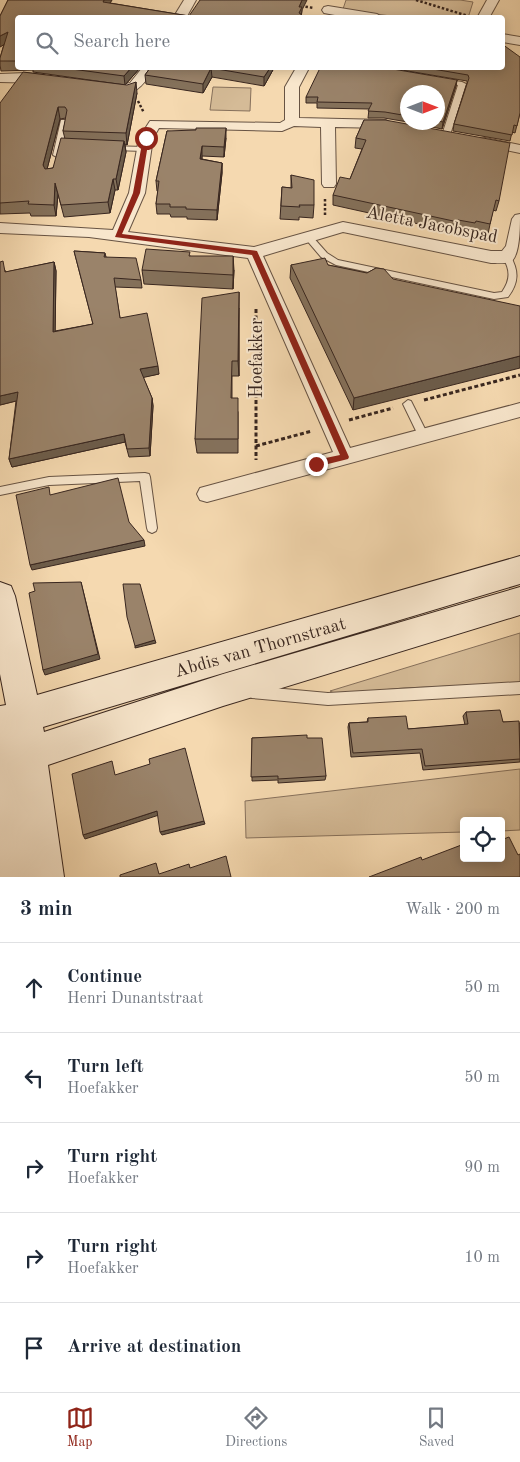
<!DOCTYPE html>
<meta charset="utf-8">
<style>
:root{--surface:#fff;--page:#f6f6f7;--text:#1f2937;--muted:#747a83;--line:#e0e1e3;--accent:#8f2418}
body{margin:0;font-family:"Old Standard TT",serif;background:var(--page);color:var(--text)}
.controls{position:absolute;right:15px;bottom:15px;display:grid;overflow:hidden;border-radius:5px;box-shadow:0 2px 12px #0003}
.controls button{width:45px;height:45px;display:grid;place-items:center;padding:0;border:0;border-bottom:1px solid var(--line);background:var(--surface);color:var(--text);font:25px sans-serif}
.compass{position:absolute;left:400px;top:85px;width:45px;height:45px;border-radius:50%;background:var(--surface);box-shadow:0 2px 12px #0003;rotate:90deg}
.stop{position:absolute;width:15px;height:15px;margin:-11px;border:4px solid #8f2418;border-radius:50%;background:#fff}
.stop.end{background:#8f2418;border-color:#fff;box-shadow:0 1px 5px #0008}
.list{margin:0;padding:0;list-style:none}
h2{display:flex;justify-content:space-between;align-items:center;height:65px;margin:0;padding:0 20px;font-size:21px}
h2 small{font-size:16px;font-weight:400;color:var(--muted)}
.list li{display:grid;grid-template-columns:32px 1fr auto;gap:15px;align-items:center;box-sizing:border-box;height:90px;padding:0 20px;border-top:1px solid var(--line)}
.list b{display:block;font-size:19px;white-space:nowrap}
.list p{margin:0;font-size:16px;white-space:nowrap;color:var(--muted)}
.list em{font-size:16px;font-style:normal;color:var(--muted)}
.icon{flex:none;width:28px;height:28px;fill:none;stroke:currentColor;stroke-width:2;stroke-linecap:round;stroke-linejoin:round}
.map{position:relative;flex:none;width:520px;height:877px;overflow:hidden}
.search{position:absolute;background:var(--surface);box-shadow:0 2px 12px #0003;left:15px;right:15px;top:15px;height:55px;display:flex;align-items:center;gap:12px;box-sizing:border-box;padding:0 18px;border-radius:5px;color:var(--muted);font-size:19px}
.sheet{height:515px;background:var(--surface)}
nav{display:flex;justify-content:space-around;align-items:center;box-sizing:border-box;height:70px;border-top:1px solid var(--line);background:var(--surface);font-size:14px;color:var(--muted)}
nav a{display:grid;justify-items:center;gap:2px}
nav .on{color:var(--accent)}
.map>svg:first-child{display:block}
.green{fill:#d5bb97;stroke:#86705b}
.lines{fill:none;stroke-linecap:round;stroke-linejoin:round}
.lane-casing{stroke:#675343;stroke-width:2}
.street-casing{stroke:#675343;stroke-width:2}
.secondary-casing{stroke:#38261f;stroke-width:2}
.path-far1{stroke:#38261f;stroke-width:2.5;stroke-dasharray:2.5 2;stroke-linecap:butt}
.path{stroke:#38261f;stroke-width:3;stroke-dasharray:4 2.5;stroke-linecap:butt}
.lane{fill:#f8e6cc;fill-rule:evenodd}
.street{fill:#f8e6cc;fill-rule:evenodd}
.secondary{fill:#f8e6cc;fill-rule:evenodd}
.wall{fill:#84715b;stroke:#38261f;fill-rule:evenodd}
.shaded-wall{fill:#6c5c4a;stroke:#38261f}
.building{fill:#9a836a;stroke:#38261f}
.route{fill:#8f2418}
.labels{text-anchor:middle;stroke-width:4;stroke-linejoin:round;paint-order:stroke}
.street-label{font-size:18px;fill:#38261f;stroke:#f8e6cc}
</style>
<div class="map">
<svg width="520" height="877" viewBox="0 0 520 877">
<rect width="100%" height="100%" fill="#f5d9b0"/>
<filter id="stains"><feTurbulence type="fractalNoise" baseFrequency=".004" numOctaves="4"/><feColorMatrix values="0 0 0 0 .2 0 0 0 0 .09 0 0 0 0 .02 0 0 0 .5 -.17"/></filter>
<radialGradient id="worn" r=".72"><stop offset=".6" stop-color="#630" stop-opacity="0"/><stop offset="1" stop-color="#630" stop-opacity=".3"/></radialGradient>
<!-- green -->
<g class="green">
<path d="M346,0H460L473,2L468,18L397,17L343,9Z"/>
<path d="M213,87L251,88L250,111L210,110Z"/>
<path d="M520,633V683L404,688L336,694L330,691Z"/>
<path d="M520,769V830L501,831V821H464V832L246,838L245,801Z"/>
</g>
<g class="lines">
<!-- lane casing -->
<g class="lane-casing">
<g id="lane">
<path d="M442,79L462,82L466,84L450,135L446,137L442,135L458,85L442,83Z"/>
<path d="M61,120H67L68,122L61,155L57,157L53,155Z"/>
<path d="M110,146L144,147L148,149L144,151L113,150L109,148Z"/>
<path d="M308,234L311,235L327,253L338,260L494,293L502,292C511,279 510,270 503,257L507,254L510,255C519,271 519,282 508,297L494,299L336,265L321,257L304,237Z"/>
<path d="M408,400L411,401L428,435L427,438H419L418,435L403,404Z"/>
<path d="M145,473L149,474L150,477L157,528L156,531L152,533L148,531L147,528L140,481L49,485L0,495V487L49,477Z"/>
<path d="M520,682V694L328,705L252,698L248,696L246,692L248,688L252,686L328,693Z"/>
</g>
</g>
<!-- street casing -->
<g class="street-casing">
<g id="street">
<path d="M184,0H196L186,18H173Z"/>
<path d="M487,0H499L489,18H477Z"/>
<path d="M328,6L377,14L383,18H351L324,13L322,10L324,7Z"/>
<path d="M502,34L520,37V45L502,42Z"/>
<path d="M142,68H155C143,86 132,100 108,94L106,91L108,88L130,83Z"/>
<path d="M296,68H309L299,87V118L386,120L393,124L386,128L335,127L336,184L334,187H324L322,184L321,127L294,126L282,131L159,128L153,138L145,193L128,232L254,247L343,222L491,251H502L506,246L512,219L515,215L520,214C520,227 520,253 512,261C507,264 497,263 491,263L343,232L263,256L350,448L520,403V417L207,502L200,500L197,494L200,488L333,452L248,258L89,237L0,233V223L113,230L129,193L139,138L150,121L280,123L285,120V87Z"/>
<path d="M26,73L44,75L51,79L44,83L0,82V74Z"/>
<path d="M485,138L520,145V153L480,145L478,142L480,139Z"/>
</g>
</g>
<!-- secondary casing -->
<g class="secondary-casing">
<path id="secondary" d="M520,556V584L43,727L44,732L223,674L520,587V615L223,706L48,765L64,877H0V706L6,705L0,674V582L11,586L15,596L37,695Z"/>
</g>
<!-- path-far1 -->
<g class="path-far1">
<path d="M416,0L468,16"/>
<path d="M301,6L314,8"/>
<path d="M138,101L144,113"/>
<path d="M325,199V215"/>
</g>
<!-- path -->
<g class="path">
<path d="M256,309V460"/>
<path d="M424,400L520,375"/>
<path d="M349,420L393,408"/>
<path d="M256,446L312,431"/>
</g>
<!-- lane -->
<use href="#lane" class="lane"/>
<!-- street -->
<use href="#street" class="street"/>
<!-- secondary -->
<use href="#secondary" class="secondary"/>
</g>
<!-- wall -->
<g class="wall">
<path d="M8,0H112L110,3L189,16L302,10L301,18H18V68H140L125,85L33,72V70L1,71L0,65V58L4,44L0,47V16Z"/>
<path d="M150,68H274L264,86L212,77L203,93L146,84L145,75Z"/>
<path d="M390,68H502L520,113L515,133L512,132L510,141L453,131L454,124L467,83V81Z"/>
<path d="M457,80L456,86L442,129L408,122H438V92H408V122L384,118H368L369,109L317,108V103H306V97Z"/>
<path d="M137,93L127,145L125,144L126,152L118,190H115L110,213L64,217L58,194L56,216H31L30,213L0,214V103ZM66,118L63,131L65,139L53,168L47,169L60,119Z"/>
<path d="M364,120L499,201L496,211L493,210L488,234L474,231L473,233L456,230L455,232L333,205V195L350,179L362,149L355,148L356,138Z"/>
<path d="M167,131L226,138L224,157L202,156V159L222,163V173L217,220L187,219V217H171L170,214H157L156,204L158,191H157L156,181Z"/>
<path d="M291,175L314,205L313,218L299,217V220L280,219L282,187L291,188Z"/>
<path d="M74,251L105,253L106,257L141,280L142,288L115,287L120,318L159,374L143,377L152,398L153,406L150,456L129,457L125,442L12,467L9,459L16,401L0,405V262L6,272L54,262L56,271L55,331L93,324Z"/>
<path d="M190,256L234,270L233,289L144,284L142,270Z"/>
<path d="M291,265H328L367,273L376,268L353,410L290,278Z"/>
<path d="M239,308V376H232V398L238,412V453H197L195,439Z"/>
<path d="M466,712L503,722L520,723V762L423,770L420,753L351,757L348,727L349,723L367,722L368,718L408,729L465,725L463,716Z"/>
<path d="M252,738H307L326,776L325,780L278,783V780L252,781Z"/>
</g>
<!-- shaded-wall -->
<g class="shaded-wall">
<path d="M104,0H112L104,11L103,2Z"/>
<path d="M302,0H307L302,10L301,18H298L299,7Z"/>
<path d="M8,32L10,41L0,47V36Z"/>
<path d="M131,68H140L125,85L124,76Z"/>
<path d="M211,68L212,77L203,93V84Z"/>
<path d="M270,68H274L264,86V77Z"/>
<path d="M457,80L456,86L442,129L443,122Z"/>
<path d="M136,82L137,93L127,145L126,133Z"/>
<path d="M58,107L60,119L45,177L43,165Z"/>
<path d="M226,128V138L224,157V147Z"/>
<path d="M124,141L126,152L118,190L116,179Z"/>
<path d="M202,146V156L201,169L200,159Z"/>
<path d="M222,163V173L217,220V210Z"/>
<path d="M113,179L115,190L110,213L108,202Z"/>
<path d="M55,183L58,194L56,216L54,205Z"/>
<path d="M233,256L234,270L233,289Z"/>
<path d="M54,262L56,271L55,340L53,332Z"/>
<path d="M239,292V376L238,361Z"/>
<path d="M520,356V368L353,410L354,398Z"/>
<path d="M158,366L159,374L141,378L140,369Z"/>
<path d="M18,392L20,400L0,405V396Z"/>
<path d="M152,398L153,406L150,456L149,448Z"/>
<path d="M124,434L125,442L12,467L9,459Z"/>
<path d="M144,540L145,546L32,570L30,565Z"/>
<path d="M81,582L100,659L45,675L43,670Z"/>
<path d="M155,640L156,643L135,648V646Z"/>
<path d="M157,811L159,815L85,839L83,835Z"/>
<path d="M204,821L205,824L162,835L160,832Z"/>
</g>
<!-- building -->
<g class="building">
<path d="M8,0H104L103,2L189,16L200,0H302L299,7H302L299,13L301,14V18H18V61H0V58L8,32L0,36V16Z"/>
<path d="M502,44L520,57V113L517,126L514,125L512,135L454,124L469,78L468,75L427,68H502Z"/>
<path d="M64,68H131L124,76Z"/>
<path d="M150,68H270L264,77L211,68L203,84L145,75Z"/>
<path d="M320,68H387L457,80L443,122L438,121V92H408V116L385,112L368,111L372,103L317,102L318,97H306Z"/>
<path d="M23,72L127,85L136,82L126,133L63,131L67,110L65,107H58L43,165L45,169L53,168L61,138L124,141L116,179H113L108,202L61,205L55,183L54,205L28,204L29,201L0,203V103Z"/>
<path d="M364,120H385L510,143L499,201L496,200L490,224L476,221L475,223L458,220V222L333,195L340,177L350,179L366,140L356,138Z"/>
<path d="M196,128H226L224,147L202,146L200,159L222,163L217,210L186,209V207H170V204H156L159,181H156L167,131L196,130Z"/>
<path d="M291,175L314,180V205H299L300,207L281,206L282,187L292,188Z"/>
<path d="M146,249L190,252L189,256H233V275L142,270Z"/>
<path d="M74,251L105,253L104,257L136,258L141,280L114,278L120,318L147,313L158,366L140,369L152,398L149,448L127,449L124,434L9,459L18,392L0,396V262L3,261L5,272L54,262L53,332L93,324Z"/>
<path d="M325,258L328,265L367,273L376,268L384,269L393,279L520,306V356L354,398L291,265Z"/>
<path d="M239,292L238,361H232L231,398H238V439H195L202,298Z"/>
<path d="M118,478L129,522L144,540L30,565L16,495L49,487L50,495Z"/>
<path d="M81,582L98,654L43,670L29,593L35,591L33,583Z"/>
<path d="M123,584H140L155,640L135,646L127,617Z"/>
<path d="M500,710L503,722L519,721L520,759L425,766L422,749L353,753L349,723L368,722V718L406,716L408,729L468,724L466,712Z"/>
<path d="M307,735V738H322L326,776L278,779V776L251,777L252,738Z"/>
<path d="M185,748L204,821L160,832L157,811L83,835L72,774L112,761L115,775L150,764L149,759Z"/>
<path d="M509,837L518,855L520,854V877H369L421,857L422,860L464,844V858H501V840Z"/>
<path d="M226,856L231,877H120V875L156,863L159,874L189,864L190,868Z"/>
</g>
<!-- route -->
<path class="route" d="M146,136L149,138L140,193L122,234L257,251L349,457L348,459L316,467L312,464L316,460L340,455L252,255L115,237L133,193L143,138Z"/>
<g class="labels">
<!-- street labels -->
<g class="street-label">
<text transform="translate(432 224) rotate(11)" y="6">Aletta Jacobspad</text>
<text transform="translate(256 358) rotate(-90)" y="6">Hoefakker</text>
<text transform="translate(260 647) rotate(-16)" y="6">Abdis van Thornstraat</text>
</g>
</g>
<rect width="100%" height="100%" filter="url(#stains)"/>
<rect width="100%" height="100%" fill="url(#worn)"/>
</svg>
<div class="controls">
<button><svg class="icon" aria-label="locate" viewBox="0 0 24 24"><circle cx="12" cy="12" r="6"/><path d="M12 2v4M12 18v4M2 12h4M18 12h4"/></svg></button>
</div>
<svg class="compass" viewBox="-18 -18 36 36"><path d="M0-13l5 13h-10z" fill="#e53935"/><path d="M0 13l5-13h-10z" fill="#747a83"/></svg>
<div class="stop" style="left:146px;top:138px"></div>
<div class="stop end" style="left:316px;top:464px"></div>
<div class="search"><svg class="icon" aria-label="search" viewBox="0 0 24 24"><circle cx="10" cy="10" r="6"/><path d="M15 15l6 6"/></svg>Search here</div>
</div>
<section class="sheet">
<h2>3 min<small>Walk · 200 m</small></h2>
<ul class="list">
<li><svg class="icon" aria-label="ahead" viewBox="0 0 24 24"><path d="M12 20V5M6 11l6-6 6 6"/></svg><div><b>Continue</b><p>Henri Dunantstraat</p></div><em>50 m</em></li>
<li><svg class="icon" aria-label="left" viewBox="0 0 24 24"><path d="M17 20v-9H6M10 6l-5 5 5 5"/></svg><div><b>Turn left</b><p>Hoefakker</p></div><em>50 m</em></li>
<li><svg class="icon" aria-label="right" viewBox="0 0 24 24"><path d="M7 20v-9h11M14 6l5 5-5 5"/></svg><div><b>Turn right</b><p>Hoefakker</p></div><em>90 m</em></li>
<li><svg class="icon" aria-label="right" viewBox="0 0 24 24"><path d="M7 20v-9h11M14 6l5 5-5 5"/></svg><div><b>Turn right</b><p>Hoefakker</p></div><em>10 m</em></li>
<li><svg class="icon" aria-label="arrive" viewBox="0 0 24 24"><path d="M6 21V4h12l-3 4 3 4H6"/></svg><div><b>Arrive at destination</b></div></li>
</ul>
</section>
<nav>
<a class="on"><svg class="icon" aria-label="map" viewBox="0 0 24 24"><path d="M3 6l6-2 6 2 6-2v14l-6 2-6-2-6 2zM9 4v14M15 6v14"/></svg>Map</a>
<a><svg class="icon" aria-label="directions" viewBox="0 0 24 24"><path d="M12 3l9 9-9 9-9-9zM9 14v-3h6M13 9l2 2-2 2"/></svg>Directions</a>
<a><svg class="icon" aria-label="saved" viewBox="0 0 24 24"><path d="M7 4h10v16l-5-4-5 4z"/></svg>Saved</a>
</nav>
